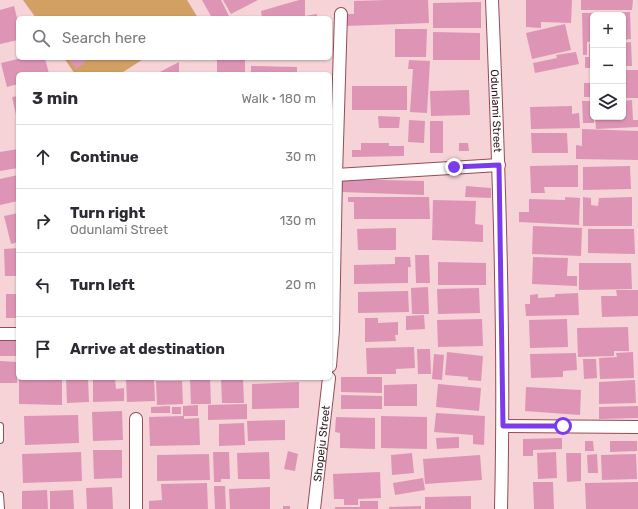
<!DOCTYPE html>
<meta charset="utf-8">
<style>
:root{--surface:#fff;--page:#f2f2f3;--text:#2b2b33;--muted:#7c7c81;--line:#e1e1e2}
body{margin:0;font-family:Rubik,sans-serif;background:var(--page);color:var(--text)}
.controls{position:absolute;right:12px;top:12px;display:grid;overflow:hidden;border-radius:6px;box-shadow:0 1px 3px #0004}
.controls button{width:36px;height:36px;display:grid;place-items:center;padding:0;border:0;border-bottom:1px solid var(--line);background:var(--surface);color:var(--text);font:20px sans-serif}
.stop{position:absolute;width:12px;height:12px;margin:-9px;border:3px solid #7c3aed;border-radius:50%;background:#fff}
.stop.end{background:#7c3aed;border-color:#fff;box-shadow:0 1px 4px #0008}
.list{margin:0;padding:0;list-style:none}
h2{display:flex;justify-content:space-between;align-items:center;height:52px;margin:0;padding:0 16px;font-size:17px}
h2 small{font-size:13px;font-weight:400;color:var(--muted)}
.list li{display:grid;grid-template-columns:26px 1fr auto;gap:12px;align-items:center;box-sizing:border-box;height:64px;padding:0 16px;border-top:1px solid var(--line)}
.list b{display:block;font-size:15px;white-space:nowrap}
.list p{margin:0;font-size:13px;white-space:nowrap;color:var(--muted)}
.list em{font-size:13px;font-style:normal;color:var(--muted)}
.icon{flex:none;width:22px;height:22px;fill:none;stroke:currentColor;stroke-width:2;stroke-linecap:round;stroke-linejoin:round}
.map{position:relative;flex:none;width:638px;height:509px;overflow:hidden}
.search{position:absolute;background:var(--surface);box-shadow:0 1px 3px #0004;left:16px;top:16px;width:316px;height:44px;display:flex;align-items:center;gap:10px;box-sizing:border-box;padding:0 14px;border-radius:6px;color:var(--muted);font-size:15px}
.panel{position:absolute;background:var(--surface);box-shadow:0 1px 3px #0004;left:16px;top:72px;width:316px;height:308px;border-radius:6px}
.map>svg:first-child{display:block}
.green{fill:#d1a062}
.building{fill:#de95b5}
.lines{fill:none;stroke-linecap:round;stroke-linejoin:round}
.service-casing{stroke:#944c57;stroke-width:8}
.minor-casing{stroke:#944c57;stroke-width:14}
.service{stroke:#fff;stroke-width:6}
.minor{stroke:#fff;stroke-width:12}
.route{stroke:#7c3aed;stroke-width:5}
.labels{text-anchor:middle;stroke-width:3.5;stroke-linejoin:round;paint-order:stroke}
.street-label{font-size:11px;fill:#34161b;stroke:#f5d3d6}
</style>
<div class="map">
<svg width="638" height="509" viewBox="0 0 638 509">
<rect width="100%" height="100%" fill="#f5d3d6"/>
<!-- green -->
<g class="green">
<path d="M23,0H187L198,18H36Z"/>
<path d="M64,58H145L120,74H75Z"/>
</g>
<!-- building -->
<g class="building">
<path d="M202,0H221L230,18H212Z"/>
<path d="M223,0H258L231,14Z"/>
<path d="M299,0H305V16L317,14V18H262L261,11Z"/>
<path d="M387,0H428L429,23L345,26V14H354V1Z"/>
<path d="M526,0H572L571,23L541,22V28L526,27Z"/>
<path d="M581,0H633L632,10H581Z"/>
<path d="M481,2V28H433V3Z"/>
<path d="M14,6L18,22V40L0,44V10Z"/>
<path d="M630,12L631,39L623,40V15H593V41L587,42V55H583L582,13Z"/>
<path d="M565,24L571,50L532,59L526,33Z"/>
<path d="M395,29H427L426,57H395Z"/>
<path d="M433,32L480,33V60H433Z"/>
<path d="M631,42L632,66H623V43Z"/>
<path d="M589,44H593V68H585V57H589Z"/>
<path d="M576,52L579,64L535,73L533,63L557,58L556,55Z"/>
<path d="M22,58H45L49,74H18V84L7,87L1,63Z"/>
<path d="M68,58H84L87,61L76,69Z"/>
<path d="M217,58H226V60H231V58H245V74H217Z"/>
<path d="M409,60L430,61L427,113L410,112L413,69H408Z"/>
<path d="M179,62V74H156Z"/>
<path d="M251,66L297,67V74H251Z"/>
<path d="M590,70H593V97H584V83H590Z"/>
<rect x="623" y="70" width="15" height="28"/>
<rect x="352" y="86" width="55" height="24"/>
<path d="M469,90L470,115L431,116L430,91Z"/>
<path d="M18,96V119H17L12,97Z"/>
<path d="M632,100L633,120H638V127L596,129L595,117H623V101Z"/>
<path d="M582,101H593L594,123H583Z"/>
<path d="M572,106V114L579,113L580,128L531,129L530,107Z"/>
<path d="M378,116L400,117L399,128H379Z"/>
<path d="M409,120L425,121L424,143L408,142Z"/>
<rect x="430" y="121" width="13" height="32"/>
<path d="M582,129L638,131V160L576,159V145L582,146Z"/>
<path d="M531,133H567L568,153H532Z"/>
<path d="M361,143H389V146H404V156L352,157V150H361Z"/>
<path d="M459,143H468L469,151H459Z"/>
<path d="M18,149V168L0,171V152Z"/>
<path d="M578,165V187H544L545,193H531L530,166Z"/>
<path d="M630,166L631,189L583,190V167Z"/>
<path d="M18,175V201L0,205V179Z"/>
<path d="M342,179L424,181V195L342,192Z"/>
<path d="M466,186L491,188V198L465,197Z"/>
<path d="M348,197H429L430,219H354V202H348Z"/>
<path d="M565,197L580,198L579,225L519,222V212H529V199L565,200Z"/>
<path d="M583,197L591,198V205L598,206L599,198L632,197V226H583Z"/>
<path d="M433,200L476,201L475,224L483,225V242L432,240Z"/>
<path d="M18,213V242L11,244L4,216Z"/>
<path d="M533,226L582,228L581,256L532,254Z"/>
<path d="M396,228V250H358L357,229Z"/>
<path d="M588,229H634L635,254L588,253Z"/>
<path d="M18,248V276H5L4,249Z"/>
<path d="M415,255H429L430,283H416Z"/>
<path d="M395,257H410L411,267H408V283L354,284V265L395,264Z"/>
<path d="M533,257L568,258L567,276H577V286L532,284Z"/>
<path d="M438,262L486,263V285H438Z"/>
<path d="M579,263H631L632,289L579,290Z"/>
<path d="M428,287L429,314H412L411,288Z"/>
<path d="M479,288L480,313L438,314L437,289Z"/>
<path d="M616,290H638V316L602,317L601,296H617Z"/>
<path d="M408,291L409,312L358,313V292Z"/>
<path d="M578,293L579,315L526,316L525,304H530V295L538,294V298L555,297V294Z"/>
<rect x="6" y="294" width="12" height="24"/>
<path d="M424,315L425,329L406,330V316Z"/>
<path d="M365,318H378V323L398,322V335H395L396,341L365,342Z"/>
<path d="M482,319L483,346L438,347L437,320Z"/>
<path d="M567,319L568,347L530,348L529,320Z"/>
<path d="M628,327L629,351H614V356L578,357L577,328Z"/>
<rect x="0" y="340" width="18" height="16"/>
<path d="M414,347L415,368L396,369V374H367L366,348Z"/>
<path d="M417,349H430L431,374H418Z"/>
<path d="M447,352L483,356L481,381L468,380V377L445,375Z"/>
<path d="M633,352L634,378L600,379L599,358L617,357L616,353Z"/>
<path d="M576,353L577,370L563,371V377L531,378L530,354Z"/>
<path d="M434,354L444,355L442,380L432,379Z"/>
<path d="M583,359H596L597,378L584,379Z"/>
<path d="M0,361L17,362V383H0Z"/>
<path d="M341,377H382V393L341,392Z"/>
<path d="M19,378H62V405L19,404Z"/>
<path d="M66,378H88L89,402L67,403Z"/>
<path d="M93,378H115L116,389L124,388V401L93,402Z"/>
<path d="M126,378H154L155,401L127,402Z"/>
<path d="M190,378H210L211,404H191Z"/>
<path d="M221,378H243L244,403H222Z"/>
<path d="M635,380L636,403L599,404V382Z"/>
<path d="M156,381H182L183,404L157,405Z"/>
<path d="M299,382V408L252,409V384Z"/>
<path d="M417,384V406H384V385Z"/>
<path d="M438,384L481,388L479,411L436,407Z"/>
<path d="M526,387L581,390L580,415L525,411Z"/>
<path d="M341,395L382,396V409H341Z"/>
<path d="M247,404V419L208,420V405Z"/>
<path d="M198,405V416H183V406Z"/>
<path d="M170,406V413H151V407Z"/>
<path d="M638,406V418L599,419V407Z"/>
<rect x="172" y="407" width="9" height="7"/>
<path d="M122,411L123,440L93,441L92,412Z"/>
<path d="M436,413L485,416L484,445L473,444V435L434,432Z"/>
<path d="M78,415L79,443L25,445L24,416Z"/>
<path d="M184,416V419L199,418L200,445L150,446L149,417Z"/>
<path d="M381,416L427,417V449L381,448Z"/>
<path d="M336,417L375,418V449L340,448V433L335,432Z"/>
<path d="M285,420V440L248,441L247,421Z"/>
<path d="M244,423L245,445L219,446V424Z"/>
<path d="M459,437V448L437,449L436,438Z"/>
<path d="M562,438V449L533,450V456H523V439Z"/>
<path d="M585,441H593L594,451H585Z"/>
<path d="M610,441H637V451L610,452Z"/>
<path d="M93,450H122V478L94,479Z"/>
<path d="M288,451L298,454L295,471L284,469Z"/>
<path d="M81,452L82,481L23,483L22,454Z"/>
<path d="M213,452H229L230,479H221V482H214Z"/>
<path d="M269,452L270,479H238L237,453Z"/>
<path d="M556,452L557,478L538,479L537,453Z"/>
<path d="M412,453L414,473L392,475L391,455Z"/>
<path d="M566,453H581V481L567,482Z"/>
<path d="M209,454L210,480L157,481V455Z"/>
<path d="M597,454L598,473H588L587,455Z"/>
<path d="M636,454L637,479L602,480L601,455Z"/>
<path d="M480,455L482,480L425,484L423,459Z"/>
<path d="M380,472L381,498L358,499V505H344V499H334L333,474Z"/>
<path d="M423,478L425,490L395,495L393,483Z"/>
<path d="M533,482H553L554,509H534Z"/>
<path d="M638,482V509H586L585,483Z"/>
<path d="M207,483L208,509H149V501L162,500L161,484Z"/>
<path d="M214,486H225L226,509H215Z"/>
<path d="M112,487L113,509H87L86,488Z"/>
<path d="M270,487V509H230L229,489Z"/>
<path d="M47,490L48,509H22V491Z"/>
<path d="M73,490L74,509H50V491Z"/>
<path d="M471,496V509H425V497Z"/>
<path d="M360,501H378V509H335V507H360Z"/>
<rect x="283" y="506" width="7" height="3"/>
<path d="M421,506V509H389V507Z"/>
</g>
<g class="lines">
<!-- service casing -->
<g class="service-casing">
<g id="service">
<path d="M0,440V426"/>
<path d="M0,495L1,509"/>
</g>
</g>
<!-- minor casing -->
<g class="minor-casing">
<g id="minor">
<path id="s1" d="M492,0C499,170 505,339 501,509"/>
<path d="M336,175L499,165"/>
<path d="M0,334H18"/>
<path d="M330,366L333,330L336,175L341,14"/>
<path d="M136,419V509"/>
<path d="M503,426L638,427"/>
<path id="s2" d="M314,509L329,378"/>
</g>
</g>
<!-- service -->
<use href="#service" class="service"/>
<!-- minor -->
<use href="#minor" class="minor"/>
</g>
<g class="lines">
<!-- route -->
<path class="route" d="M454,167L499,165L503,426H563"/>
</g>
<g class="labels">
<!-- street labels -->
<g class="street-label">
<text dy="4" stroke="none"><textPath href="#s1" startOffset="111">Odunlami Street</textPath></text>
<text dy="4" stroke="none"><textPath href="#s2" startOffset="66">Shopeju Street</textPath></text>
</g>
</g>
</svg>
<div class="controls">
<button>+</button>
<button>−</button>
<button><svg class="icon" aria-label="layers" viewBox="0 0 24 24"><path d="M12 4l9 5-9 5-9-5zM3 14l9 5 9-5"/></svg></button>
</div>
<div class="stop" style="left:563px;top:426px"></div>
<div class="stop end" style="left:454px;top:167px"></div>
<div class="search"><svg class="icon" aria-label="search" viewBox="0 0 24 24"><circle cx="10" cy="10" r="6"/><path d="M15 15l6 6"/></svg>Search here</div>
<section class="panel">
<h2>3 min<small>Walk · 180 m</small></h2>
<ul class="list">
<li><svg class="icon" aria-label="ahead" viewBox="0 0 24 24"><path d="M12 20V5M6 11l6-6 6 6"/></svg><div><b>Continue</b></div><em>30 m</em></li>
<li><svg class="icon" aria-label="right" viewBox="0 0 24 24"><path d="M7 20v-9h11M14 6l5 5-5 5"/></svg><div><b>Turn right</b><p>Odunlami Street</p></div><em>130 m</em></li>
<li><svg class="icon" aria-label="left" viewBox="0 0 24 24"><path d="M17 20v-9H6M10 6l-5 5 5 5"/></svg><div><b>Turn left</b></div><em>20 m</em></li>
<li><svg class="icon" aria-label="arrive" viewBox="0 0 24 24"><path d="M6 21V4h12l-3 4 3 4H6"/></svg><div><b>Arrive at destination</b></div></li>
</ul>
</section>
</div>
